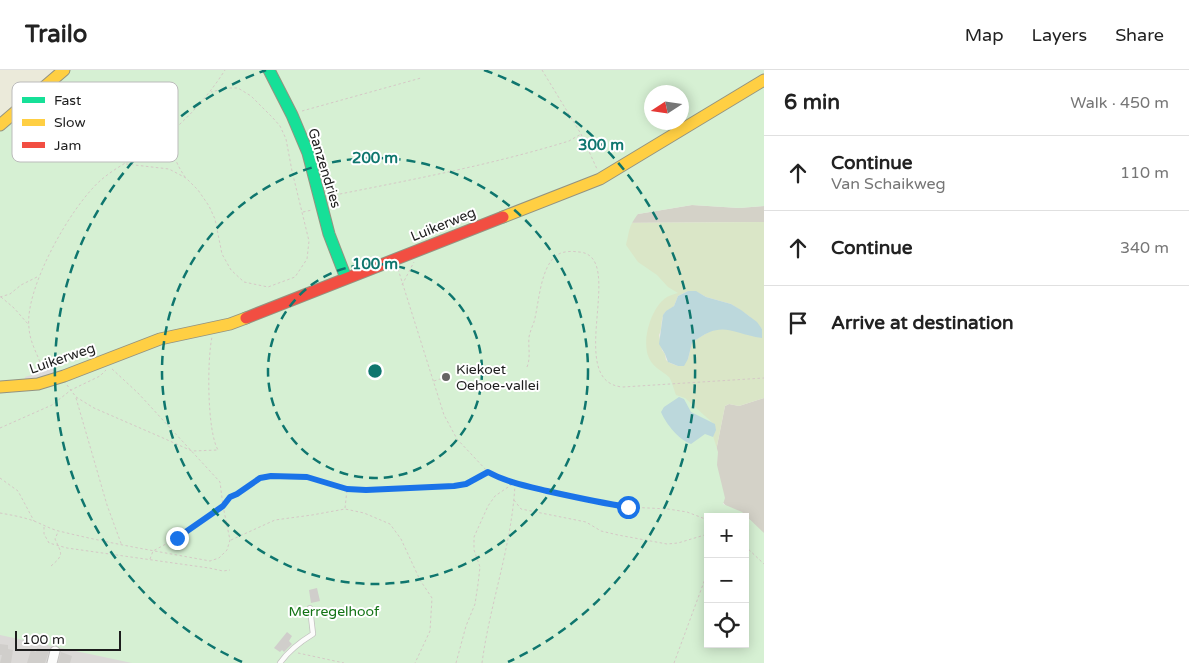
<!DOCTYPE html>
<meta charset="utf-8">
<style>
:root{--surface:#fff;--page:#f6f6f6;--text:#222;--muted:#767676;--line:#e0e0e0}
body{margin:0;font-family:"Varela Round",sans-serif;background:var(--page);color:var(--text)}
.controls{position:absolute;right:15px;bottom:15px;display:grid;overflow:hidden;border-radius:0px;box-shadow:0 2px 12px #0003}
.controls button{width:45px;height:45px;display:grid;place-items:center;padding:0;border:0;border-bottom:1px solid var(--line);background:var(--surface);color:var(--text);font:25px sans-serif}
.compass{position:absolute;left:644px;top:15px;width:45px;height:45px;border-radius:50%;background:var(--surface);box-shadow:0 2px 12px #0003;rotate:258deg}
.scale{position:absolute;left:15px;bottom:12px;width:106px;box-sizing:border-box;padding-left:5px;border:2px solid #1d1d1d;border-top:0;font-size:14px;line-height:18px;white-space:nowrap;color:#1d1d1d;-webkit-text-stroke:4px #fff;paint-order:stroke}
.stop{position:absolute;width:15px;height:15px;margin:-11px;border:4px solid #1a73e8;border-radius:50%;background:#fff}
.stop.end{background:#1a73e8;border-color:#fff;box-shadow:0 1px 5px #0008}
.list{margin:0;padding:0;list-style:none}
h2{display:flex;justify-content:space-between;align-items:center;height:65px;margin:0;padding:0 20px;font-size:21px}
h2 small{font-size:16px;font-weight:400;color:var(--muted)}
.list li{display:grid;grid-template-columns:32px 1fr auto;gap:15px;align-items:center;box-sizing:border-box;height:75px;padding:0 20px;border-top:1px solid var(--line)}
.list b{display:block;font-size:19px;white-space:nowrap}
.list p{margin:0;font-size:16px;white-space:nowrap;color:var(--muted)}
.list em{font-size:16px;font-style:normal;color:var(--muted)}
.icon{flex:none;width:28px;height:28px;fill:none;stroke:currentColor;stroke-width:2;stroke-linecap:round;stroke-linejoin:round}
.map{position:relative;flex:none;width:764px;height:593px;overflow:hidden}
header{display:flex;align-items:center;gap:30px;box-sizing:border-box;height:70px;padding:0 25px;background:var(--surface);border-bottom:1px solid var(--line)}
header strong{font-size:24px}
nav{display:flex;gap:28px;margin-inline-start:auto;font-size:18px}
main{display:flex}
aside{flex:1;background:var(--surface)}
.map>svg:first-child{display:block}
.residential{fill:#dbd9d7}
.construction{fill:#d4d2c8}
.farmland{fill:#ebeada}
.grass{fill:#dae6c7;fill-rule:evenodd}
.park{fill:#d6f0d3;fill-rule:evenodd}
.parking{fill:#dcdad9}
.water{fill:#bcd8dc}
.building{fill:#d0cecb}
.lines{fill:none;stroke-linecap:round;stroke-linejoin:round}
.lane-casing{stroke:#c3c1c0;stroke-width:6}
.street-casing{stroke:#c3c1c0;stroke-width:11}
.fast-casing{stroke:#949380;stroke-width:13}
.slow-casing{stroke:#949380;stroke-width:13}
.jam-casing{stroke:#949380;stroke-width:13}
.path{stroke:#d5c8c6;stroke-width:1;stroke-dasharray:2.5 2.5;stroke-linecap:butt}
.lane{stroke:#fcfcfb;stroke-width:4.5}
.street{stroke:#fcfcfb;stroke-width:9}
.fast{stroke:#16e098;stroke-width:11}
.slow{stroke:#ffcf43;stroke-width:11}
.jam{stroke:#f24e42;stroke-width:11}
.route{stroke:#1a73e8;stroke-width:6}
.ring{fill:none;stroke:#0f766e;stroke-width:2.5;stroke-dasharray:9 6}
.poi-dot{fill:#656463;stroke:#fff;stroke-width:2}
.labels{text-anchor:middle;stroke-width:4;stroke-linejoin:round;paint-order:stroke}
.street-label{font-size:14px;fill:#1d1d1d;stroke:#fff}
.poi-label{font-size:14px;fill:#1d1d1d;stroke:#fff;text-anchor:start}
.park-label{font-size:14px;fill:#137315;stroke:#fff}
.key{fill:#fff;stroke:#bbb;stroke-width:1}
.key-label{font-size:14px;fill:#1d1d1d}
.centre{fill:#0f766e;stroke:#fff;stroke-width:2.5}
.ring-label{font-size:15px;text-anchor:middle;font-weight:bold;fill:#0f766e;stroke:#fff;stroke-width:4;stroke-linejoin:round;paint-order:stroke}
</style>
<header>
<strong>Trailo</strong>
<nav><a>Map</a><a>Layers</a><a>Share</a></nav>
</header>
<main>
<div class="map">
<svg width="764" height="593" viewBox="0 0 764 593">
<rect width="100%" height="100%" fill="#ece9e6"/>
<!-- residential -->
<path class="residential" d="M0,563L139,593H0Z"/>
<!-- construction -->
<path class="construction" d="M595,123H609L621,127L638,144L692,135L739,138L764,136V152L610,153L494,181L447,221L453,262L465,301L472,315L478,319L507,361L525,377L540,376L549,381L615,390L673,393L681,392L697,396H709L714,391L725,336L729,334L739,336L764,328V474L745,455V447H736L720,429L713,430L689,418L674,414L615,410L585,405L526,390L507,380L489,365L468,341L453,317L432,271L434,263L427,227L426,214L429,205L440,190L451,181L557,135Z"/>
<!-- farmland -->
<path class="farmland" d="M0,0H64L0,50Z"/>
<!-- grass -->
<path class="grass" d="M764,152V328L739,336L729,334L725,336L714,391L493,181L610,153ZM688,221L699,223L706,227L731,234L749,246L762,259V267C749,267 738,259 726,258C715,257 700,266 692,273L688,289L678,296L670,293L666,290L665,284L662,280L659,265C663,258 660,251 664,244C666,240 671,239 674,236L678,226Z"/>
<!-- park -->
<path class="park" d="M68,0H764V136L739,138L692,135L638,144C628,157 630,160 626,175L638,192L657,205L668,217L678,223C675,224 670,225 667,227C651,237 641,271 649,288C653,297 662,301 669,307C672,311 674,320 676,325L685,328L715,355L713,366L718,382L717,395L725,428L723,434L742,442L764,463V593H132L0,565V58ZM652,22H682V52H652ZM708,447H745V574H708Z"/>
<!-- parking -->
<path class="parking" d="M52,297L56,304L26,312L25,307L35,304L41,300Z"/>
<!-- water -->
<g class="water">
<path d="M688,221H696L706,227L731,234L741,240L757,252L762,259V268C730,263 722,249 692,273L688,289L684,296H678L668,292L665,284L659,274L663,245L666,241L674,236L678,226Z"/>
<path d="M679,327L684,329L691,342L715,354L716,360L713,367L705,364L691,374C679,370 666,354 661,342L664,337Z"/>
</g>
<!-- building -->
<g class="building">
<path d="M317,518L320,531L311,533L309,520Z"/>
<path d="M287,562L292,566L289,571L292,574L284,582L282,580L280,582L274,578Z"/>
<path d="M0,574L8,575V579L13,580L11,593H0L2,585H0Z"/>
<path d="M37,578L49,581L45,593H27L31,580L36,582Z"/>
<path d="M61,582L72,586L70,593H58Z"/>
</g>
<g class="lines">
<!-- lane casing -->
<g class="lane-casing">
<path id="lane" d="M280,593C289,580 300,572 313,564L310,538"/>
</g>
<!-- street casing -->
<g class="street-casing">
<path id="street" d="M52,593L55,581"/>
</g>
<!-- fast casing -->
<g class="fast-casing">
<path id="fast" d="M269,0L292,45L308,83L329,164L346,208"/>
</g>
<!-- slow casing -->
<g class="slow-casing">
<g id="slow">
<path d="M0,55L64,0"/>
<path d="M503,147L600,109L764,10"/>
<path d="M0,317L38,314L64,306L160,269L230,254L246,248"/>
</g>
</g>
<!-- jam casing -->
<g class="jam-casing">
<path id="jam" d="M246,248L503,147"/>
</g>
<!-- path -->
<g class="path">
<path d="M542,0L581,64L597,99"/>
<path d="M302,41L421,8"/>
<path d="M177,58C172,81 172,87 185,107"/>
<path d="M126,94L169,99L186,108L198,120L209,136L215,149L222,184L231,200L244,212L268,217L295,207L307,189L309,171L292,101L286,69L280,56L273,48L251,26L238,18H227L211,22"/>
<path d="M330,126C410,110 491,95 569,71L581,64"/>
<path d="M303,142L312,140"/>
<path d="M398,199L444,345L457,369L488,402L502,410L583,429L628,437L668,439L687,442L708,450"/>
<path d="M402,215L414,192"/>
<path d="M0,227L10,224L21,215L39,206"/>
<path d="M1,227L14,238L28,254"/>
<path d="M527,297C531,287 528,277 529,267C530,262 532,257 534,252C539,234 540,197 557,185C563,181 572,181 579,182C628,185 563,313 623,317L764,308"/>
<path d="M43,301C39,286 30,274 29,258C24,219 71,136 101,110C116,97 135,88 152,77C181,56 206,30 225,0"/>
<path d="M434,311L443,308"/>
<path d="M67,315L76,327L94,338L163,368L192,381L218,380C207,361 207,290 212,267"/>
<path d="M76,328L107,435L122,476"/>
<path d="M0,358L52,335L71,320L100,306L106,300"/>
<path d="M0,408L18,421L34,451"/>
<path d="M514,430L521,439L586,452L601,461L618,465L667,474L678,473L708,464"/>
<path d="M345,438L347,420"/>
<path d="M0,443C11,445 23,447 34,451C44,455 52,460 63,462C112,474 161,482 210,491L219,488L227,480L230,470L223,436L220,412L138,323L111,298"/>
<path d="M44,457V464L49,473L67,478L209,498L223,501L230,500"/>
<path d="M231,470L275,450L312,445L345,439L364,443L390,454L401,469L420,510L432,528L430,561L415,593"/>
<path d="M745,476L764,494"/>
<path d="M150,489L153,481L177,468L223,436L230,427L237,424L260,409L271,406L285,405L307,407L347,419L366,420L454,416L466,414L487,402"/>
<path d="M51,496C64,485 62,484 55,469L58,462"/>
<path d="M298,583L344,593"/>
<path d="M456,593L466,556L475,534L478,514L480,497L474,480V467L488,436L495,426L514,413"/>
<path d="M482,593C490,533 512,475 515,414"/>
<path d="M674,593L708,501"/>
</g>
<!-- lane -->
<use href="#lane" class="lane"/>
<!-- street -->
<use href="#street" class="street"/>
<!-- fast -->
<use href="#fast" class="fast"/>
<!-- slow -->
<use href="#slow" class="slow"/>
<!-- jam -->
<use href="#jam" class="jam"/>
</g>
<g class="lines">
<!-- route -->
<path class="route" d="M177,468L223,436L230,427L237,424L260,408L271,406L307,407L347,419L366,420L454,416L466,414L488,402C506,412 526,416 547,421C574,427 601,433 628,437"/>
</g>
<!-- distance rings -->
<g class="ring">
<circle cx="375" cy="301" r="107"/>
<circle cx="375" cy="301" r="213"/>
<path d="M242 592A320 320 0 0 1 266 0M484 0A320 320 0 0 1 508 592"/>
</g>
<!-- markers -->
<circle class="poi-dot" cx="446" cy="307" r="5"/>
<g class="labels">
<!-- street labels -->
<g class="street-label">
<text transform="translate(325 98) rotate(73)" y="5">Ganzendries</text>
<text transform="translate(443 154) rotate(-22)" y="5">Luikerweg</text>
<text transform="translate(62 288) rotate(-19)" y="5">Luikerweg</text>
</g>
<!-- poi labels -->
<g class="poi-label">
<text x="456" y="304">Kiekoet<tspan x="456" dy="16">Oehoe-vallei</tspan></text>
</g>
<!-- park labels -->
<g class="park-label">
<text x="334" y="546">Merregelhoof</text>
</g>
</g>
<!-- legend -->
<rect x="12" y="12" width="166" height="80" rx="8" class="key"/>
<rect x="22" y="27" width="23" height="6" fill="#16e098"/>
<rect x="22" y="49" width="23" height="7" fill="#ffcf43"/>
<rect x="22" y="72" width="23" height="6" fill="#f24e42"/>
<g class="key-label">
<text x="54" y="35">Fast</text>
<text x="54" y="57">Slow</text>
<text x="54" y="80">Jam</text>
</g>
<circle cx="375" cy="301" r="8" class="centre"/>
<g class="ring-label">
<text x="601" y="80">300 m</text>
<text x="375" y="93">200 m</text>
<text x="375" y="199">100 m</text>
</g>
</svg>
<div class="controls">
<button>+</button>
<button>−</button>
<button><svg class="icon" aria-label="locate" viewBox="0 0 24 24"><circle cx="12" cy="12" r="6"/><path d="M12 2v4M12 18v4M2 12h4M18 12h4"/></svg></button>
</div>
<svg class="compass" viewBox="-18 -18 36 36"><path d="M0-13l5 13h-10z" fill="#e53935"/><path d="M0 13l5-13h-10z" fill="#767676"/></svg>
<div class="scale">100 m</div>
<div class="stop" style="left:628px;top:437px"></div>
<div class="stop end" style="left:177px;top:468px"></div>
</div>
<aside>
<h2>6 min<small>Walk · 450 m</small></h2>
<ul class="list">
<li><svg class="icon" aria-label="ahead" viewBox="0 0 24 24"><path d="M12 20V5M6 11l6-6 6 6"/></svg><div><b>Continue</b><p>Van Schaikweg</p></div><em>110 m</em></li>
<li><svg class="icon" aria-label="ahead" viewBox="0 0 24 24"><path d="M12 20V5M6 11l6-6 6 6"/></svg><div><b>Continue</b></div><em>340 m</em></li>
<li><svg class="icon" aria-label="arrive" viewBox="0 0 24 24"><path d="M6 21V4h12l-3 4 3 4H6"/></svg><div><b>Arrive at destination</b></div></li>
</ul>
</aside>
</main>
